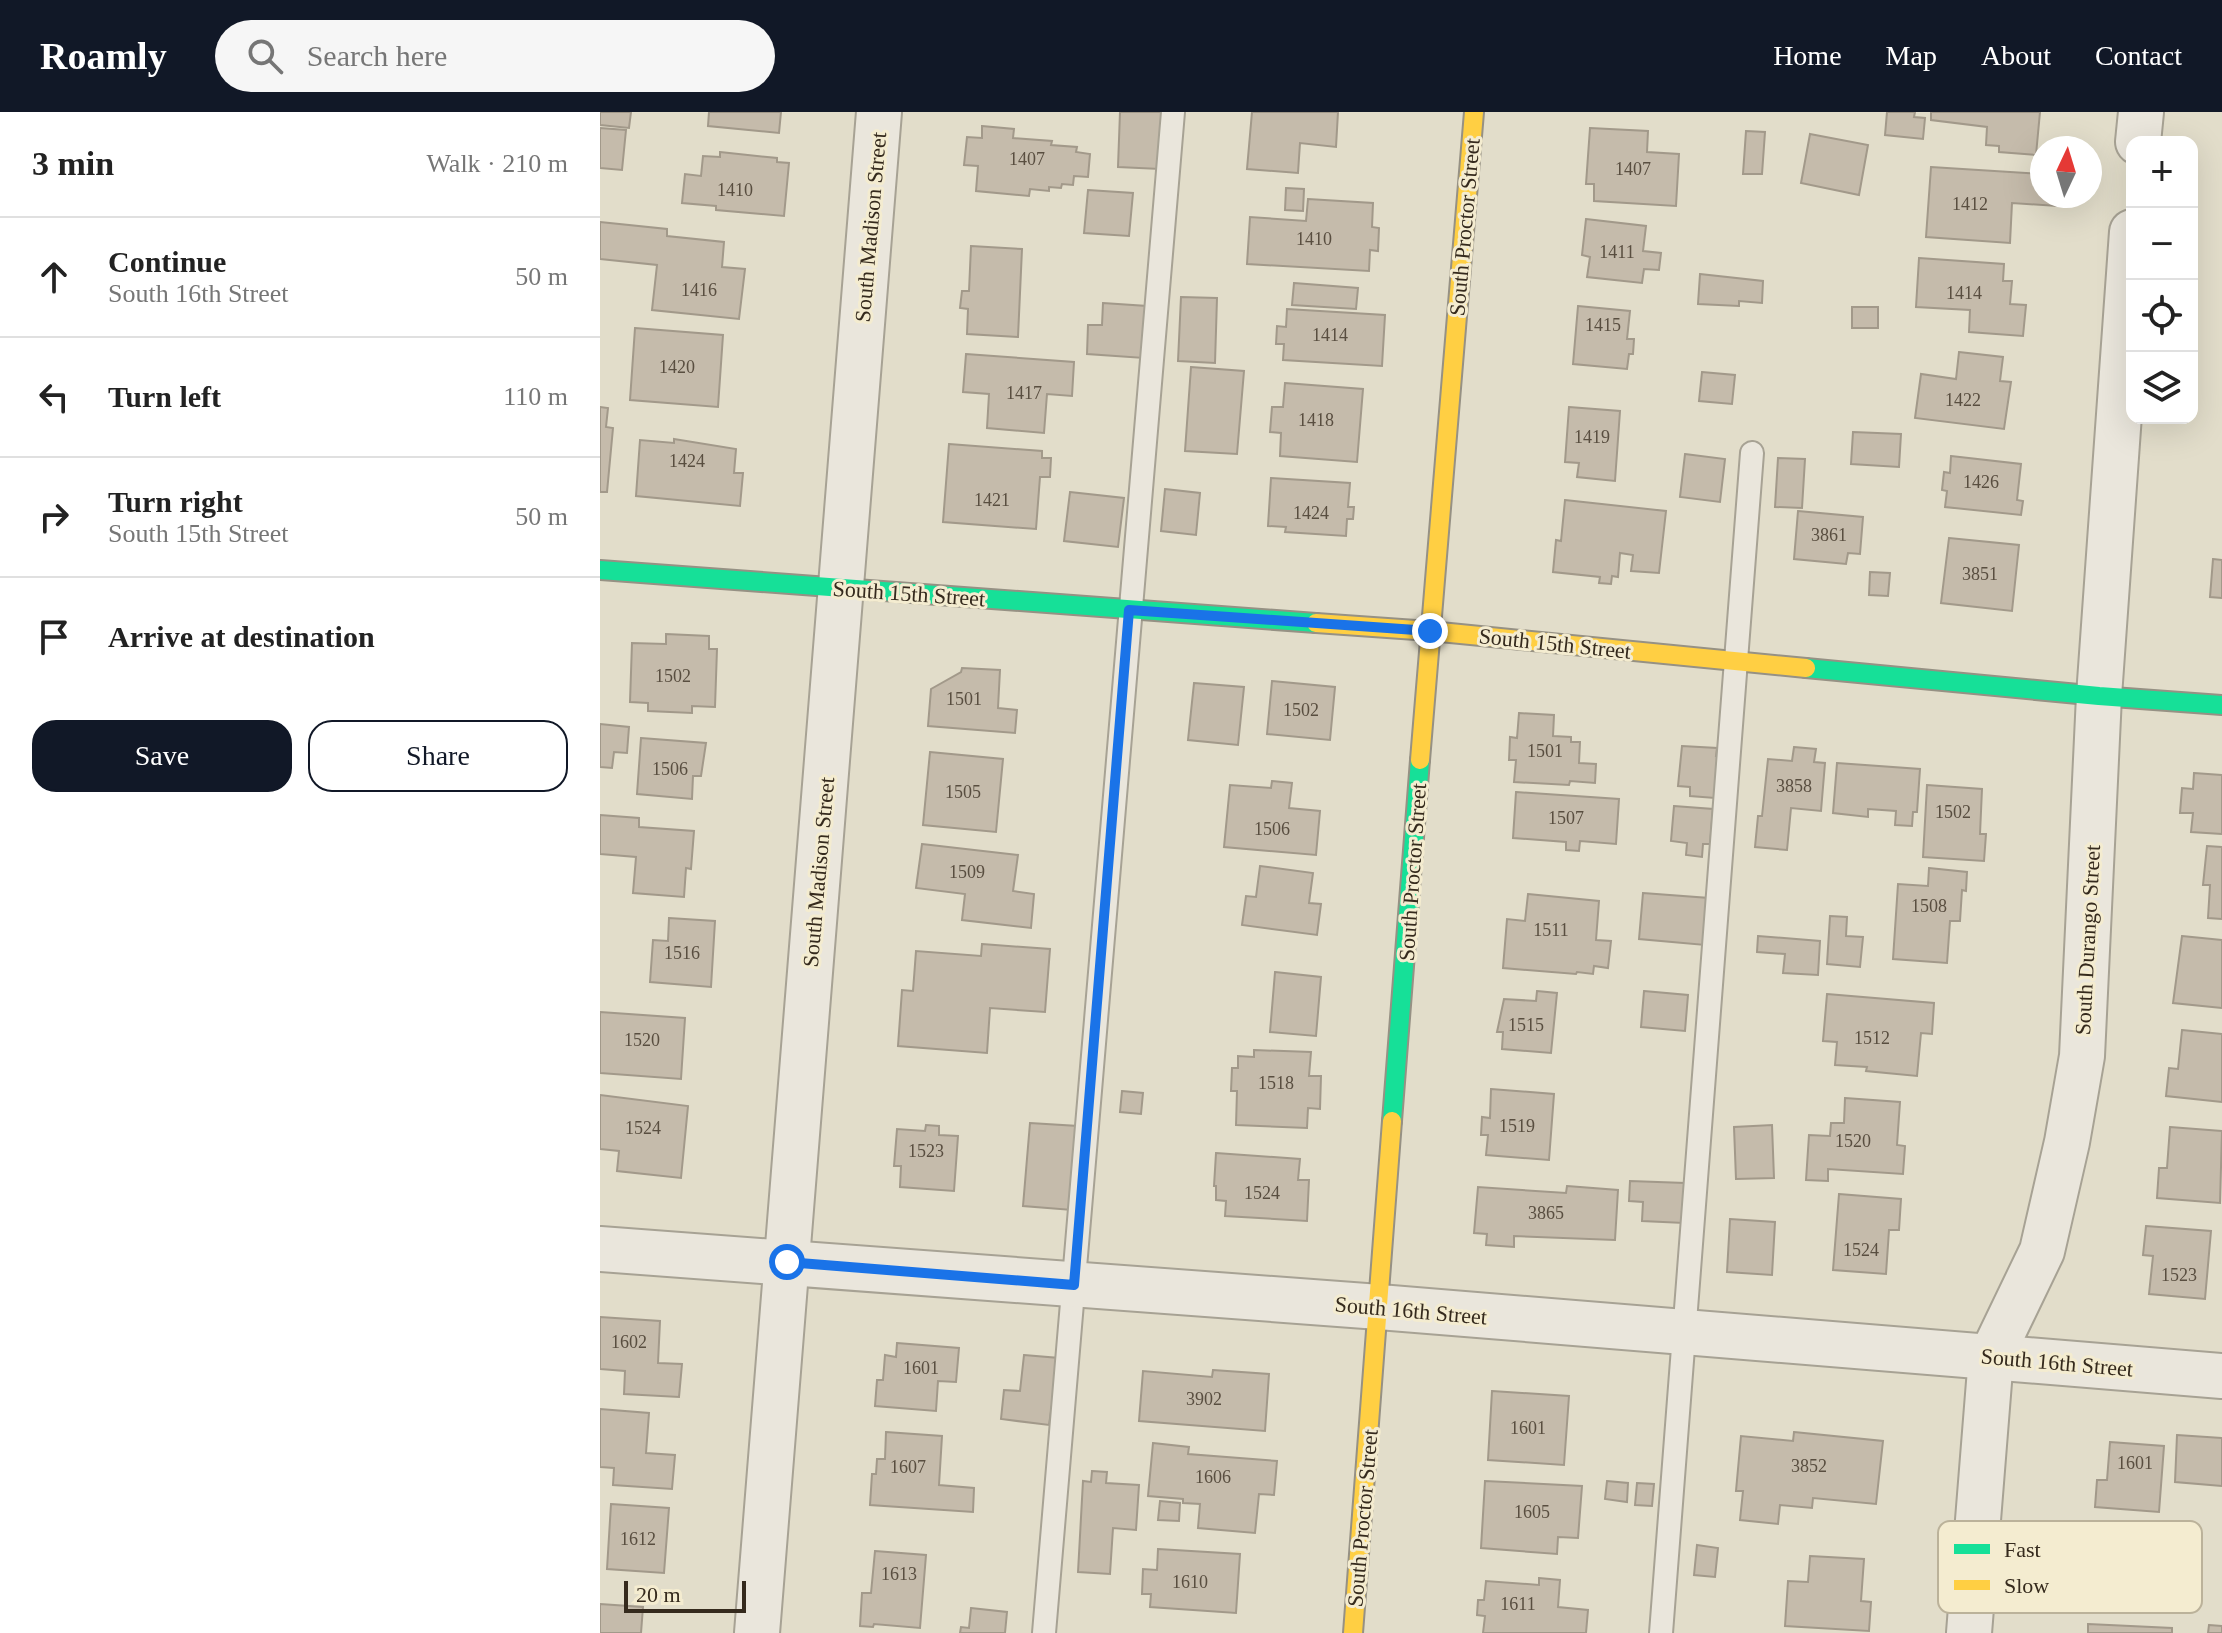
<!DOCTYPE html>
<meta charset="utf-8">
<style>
:root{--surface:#fff;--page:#f6f6f6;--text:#222;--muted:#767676;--line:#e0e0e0;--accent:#111827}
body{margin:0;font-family:Georgia,serif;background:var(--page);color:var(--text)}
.controls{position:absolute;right:24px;top:24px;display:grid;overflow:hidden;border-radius:16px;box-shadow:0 8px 32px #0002}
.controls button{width:72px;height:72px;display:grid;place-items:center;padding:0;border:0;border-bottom:2px solid var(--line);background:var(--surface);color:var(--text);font:40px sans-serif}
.compass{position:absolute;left:1430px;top:24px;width:72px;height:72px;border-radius:50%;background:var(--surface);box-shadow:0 8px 32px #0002;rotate:4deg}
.scale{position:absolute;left:24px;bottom:20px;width:122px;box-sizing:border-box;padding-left:8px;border:4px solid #352a1d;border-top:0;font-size:22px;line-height:28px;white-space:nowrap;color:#352a1d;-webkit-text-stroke:6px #f4ecd0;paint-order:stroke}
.stop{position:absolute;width:24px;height:24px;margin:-18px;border:6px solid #1a73e8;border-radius:50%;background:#fff}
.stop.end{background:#1a73e8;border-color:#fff;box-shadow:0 2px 8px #0008}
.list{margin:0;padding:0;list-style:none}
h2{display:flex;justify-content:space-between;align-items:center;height:104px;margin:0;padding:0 32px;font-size:34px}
h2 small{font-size:26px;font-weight:400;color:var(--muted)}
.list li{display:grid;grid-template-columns:52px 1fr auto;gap:24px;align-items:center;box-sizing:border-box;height:120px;padding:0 32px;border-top:2px solid var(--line)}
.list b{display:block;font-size:30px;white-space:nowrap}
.list p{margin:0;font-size:26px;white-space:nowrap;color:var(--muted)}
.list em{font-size:26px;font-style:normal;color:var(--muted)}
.actions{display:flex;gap:16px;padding:24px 32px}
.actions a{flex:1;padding:18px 0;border:2px solid var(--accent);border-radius:24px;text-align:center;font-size:28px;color:var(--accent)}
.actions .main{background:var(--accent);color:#fff}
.icon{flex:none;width:44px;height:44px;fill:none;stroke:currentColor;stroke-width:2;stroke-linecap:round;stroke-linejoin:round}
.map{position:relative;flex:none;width:1622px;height:1521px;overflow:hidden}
header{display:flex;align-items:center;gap:48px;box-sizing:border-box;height:112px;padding:0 40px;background:var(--accent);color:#fff}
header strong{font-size:38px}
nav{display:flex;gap:44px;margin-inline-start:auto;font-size:28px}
.search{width:560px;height:72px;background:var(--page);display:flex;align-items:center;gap:20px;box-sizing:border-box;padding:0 28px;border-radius:44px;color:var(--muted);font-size:30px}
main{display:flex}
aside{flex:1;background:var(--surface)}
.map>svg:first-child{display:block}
.building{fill:#c5bbab;stroke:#a2998a;stroke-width:2}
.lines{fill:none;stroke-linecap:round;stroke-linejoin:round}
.lane-casing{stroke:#a7a294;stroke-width:26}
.street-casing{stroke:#a7a294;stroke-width:48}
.fast-casing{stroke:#969184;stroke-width:22}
.slow-casing{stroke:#969184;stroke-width:22}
.lane{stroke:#eae6dc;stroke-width:22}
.street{stroke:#eae6dc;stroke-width:44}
.fast{stroke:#16e098;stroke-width:18}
.slow{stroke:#ffcf43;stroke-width:18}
.route{stroke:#1a73e8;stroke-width:10}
.labels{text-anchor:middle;stroke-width:6;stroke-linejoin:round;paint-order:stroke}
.number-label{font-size:18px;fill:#594e40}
.street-label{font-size:22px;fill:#352a1d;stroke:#f4ecd0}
.key{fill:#f4ecd0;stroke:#bbb29a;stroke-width:2}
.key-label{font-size:22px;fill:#352a1d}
</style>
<header>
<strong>Roamly</strong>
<div class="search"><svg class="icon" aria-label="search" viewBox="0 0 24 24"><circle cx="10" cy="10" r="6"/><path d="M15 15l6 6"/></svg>Search here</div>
<nav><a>Home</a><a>Map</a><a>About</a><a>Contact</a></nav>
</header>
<main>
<aside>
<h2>3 min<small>Walk · 210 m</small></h2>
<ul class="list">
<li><svg class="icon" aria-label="ahead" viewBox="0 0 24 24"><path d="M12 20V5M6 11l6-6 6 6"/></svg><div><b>Continue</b><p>South 16th Street</p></div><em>50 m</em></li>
<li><svg class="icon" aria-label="left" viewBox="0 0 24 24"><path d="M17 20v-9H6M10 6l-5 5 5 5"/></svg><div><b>Turn left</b></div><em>110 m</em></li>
<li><svg class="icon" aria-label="right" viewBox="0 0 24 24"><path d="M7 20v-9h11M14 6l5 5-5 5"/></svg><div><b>Turn right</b><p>South 15th Street</p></div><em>50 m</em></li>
<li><svg class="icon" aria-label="arrive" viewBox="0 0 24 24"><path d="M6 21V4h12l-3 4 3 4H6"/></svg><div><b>Arrive at destination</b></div></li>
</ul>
<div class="actions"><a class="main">Save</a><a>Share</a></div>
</aside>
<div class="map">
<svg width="1622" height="1521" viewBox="0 0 1622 1521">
<rect width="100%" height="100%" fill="#e2ddca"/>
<!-- building -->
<g class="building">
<path d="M0,0H31L29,16L0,13Z"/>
<path d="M109,0H181L179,21L108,14Z"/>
<path d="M520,0H563L560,57L518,55Z"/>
<path d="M652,0H738L736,35L700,31L698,61L647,57Z"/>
<path d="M1287,0H1315L1314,5L1325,6L1323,27L1285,23Z"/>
<path d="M1331,0H1440L1436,43L1399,40V34L1386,33L1387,15L1331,8Z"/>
<path d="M382,14L414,17L413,26L452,29L451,33L477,35L476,40L490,42L488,65L474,64L473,73L462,72L461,76L449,75V79L430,77L429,84L376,79L378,54L364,53L367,25L382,26Z"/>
<path d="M0,16L26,18L22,58L0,56Z"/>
<path d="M990,16L1048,19L1047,40L1079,42L1076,94L994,89V72H986Z"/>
<path d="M1146,19L1165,20L1162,62H1143Z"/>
<path d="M1210,22L1268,33L1259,83L1201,71Z"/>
<path d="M120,40L177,46V50L189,51L184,104L116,98V94L82,91L85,62L101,64L103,44L120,45Z"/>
<path d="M1331,55L1442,62V84H1458L1457,94L1412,91L1410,131L1326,125Z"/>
<path d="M686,76L704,77L703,99L685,98Z"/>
<path d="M488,78L533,81L529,124L484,121Z"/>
<path d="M708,87L773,91L772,115L779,116L778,139L770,138L769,159L647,152L650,105L706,109Z"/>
<path d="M986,107L1046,114L1043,139L1061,141L1059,158L1044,157L1042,171L987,165L990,145L982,143Z"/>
<path d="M0,110L67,117V124L124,130L122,155L145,157L139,207L52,198L57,153L0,147Z"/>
<path d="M371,134L422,137L418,225L367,222L368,197L360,196L362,179H369Z"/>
<path d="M1319,146L1404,152L1403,169H1412L1410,192L1426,193L1423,224L1369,220L1370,198L1316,195Z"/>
<path d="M1100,162L1163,169L1162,191L1139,189V194L1098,192Z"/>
<path d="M694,171L758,176L756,197L692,193Z"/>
<path d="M581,185L617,186L615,251L578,249Z"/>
<path d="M503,191L547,194L544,246L487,242L488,213H502Z"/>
<path d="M978,194L1030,199L1027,227H1034L1033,242H1029L1027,257L973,252Z"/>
<rect x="1252" y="195" width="26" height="21"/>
<path d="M687,197L785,203L782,254L683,248L684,232H676L677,214L686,215Z"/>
<path d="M35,216L123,223L118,295L30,288Z"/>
<path d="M1359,240L1403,245L1400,269L1411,270L1404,317L1315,306L1321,262L1356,267Z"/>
<path d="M366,242L474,250L472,284L447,282L444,321L387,316L389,282L363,280Z"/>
<path d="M591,255L644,259L637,342L585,339Z"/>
<path d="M1102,260L1135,263L1132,292L1099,289Z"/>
<path d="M685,271L763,277L757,350L680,344L681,321L670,320L672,295H683Z"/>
<path d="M0,295L8,296L6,315L13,316L7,380H0Z"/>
<path d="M969,295L1020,299L1015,369L977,365L979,351L965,350Z"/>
<path d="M1253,320L1301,322L1299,355L1251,352Z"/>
<path d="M74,327L136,337L134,361H143L140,394L36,384L40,328L74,331Z"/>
<path d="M349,332L442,339V346H451L450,365H440L436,417L343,410Z"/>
<path d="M1085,342L1125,347L1120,390L1080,385Z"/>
<path d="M1351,344L1421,352L1417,388L1423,389L1421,403L1345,395L1347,379L1342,378L1344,360L1350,361Z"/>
<path d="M1178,346L1205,347L1202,396L1175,395Z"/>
<path d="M671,366L750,371L748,395H754L753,407H747L746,424L685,420L686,415L668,414Z"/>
<path d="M565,377L600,381L596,423L561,419Z"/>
<path d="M470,380L524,386L518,435L464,429Z"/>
<path d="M965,388L1066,399L1059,461L1031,459L1033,443L1020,441L1018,465L1012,464L1011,472L999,471L1000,465L953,460L956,428L961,429Z"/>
<path d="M1198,399L1263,405L1260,442L1248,441L1246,452L1194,447Z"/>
<path d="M1349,426L1419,433L1412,499L1341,491Z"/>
<path d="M1613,447L1622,448V486L1610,485Z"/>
<path d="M1270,460L1290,461L1288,484L1269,483Z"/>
<path d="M66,522L109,524V537H117L115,595L92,594V601L48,599V591L30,590L32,531L66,532Z"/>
<path d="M362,556L400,558L398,596L417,598L415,621L328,614L331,577L361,560Z"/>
<path d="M672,569L735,575L730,628L667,622Z"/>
<path d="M594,571L644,575L638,633L588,628Z"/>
<path d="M919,601L954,603L953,624L971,625V630H980L979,651L996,652L995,671L970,669L969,673L914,670L916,648H909L910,625L917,626Z"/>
<path d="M0,612L29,615L27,641L14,640L12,656L0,655Z"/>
<path d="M41,626L106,631L101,664H93L92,687L37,682Z"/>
<path d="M1082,634L1117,636L1116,644L1128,645L1115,686L1090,684V675L1078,674Z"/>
<path d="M1194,635L1216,637L1214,650L1225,651L1221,699L1191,696L1187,738L1155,735L1158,704H1162L1168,647L1192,649Z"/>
<path d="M330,640L403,647L396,720L323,713Z"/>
<path d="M1237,651L1320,657L1317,700H1313L1312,714L1295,713L1296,699L1268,697V705L1233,701Z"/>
<path d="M1594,661L1622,663V722L1591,720L1593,701H1580L1582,676L1593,677Z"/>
<path d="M672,669L692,671L689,696L720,699L716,743L624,735L630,673L671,676Z"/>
<path d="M1327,673L1382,677L1380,722H1386L1384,749L1323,745Z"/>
<path d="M916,680L1019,687L1016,732L980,729L979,739L966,738V730L913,726Z"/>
<path d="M1074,694L1113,697L1110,732H1103L1102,745L1086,743L1087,731L1071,729Z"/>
<path d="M0,703L39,706V715L94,719L91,757L86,756L84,785L33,781L36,745L0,742Z"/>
<path d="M322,732L418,743L413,779L434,782L431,816L362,808L365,782L316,776Z"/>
<path d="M1607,734L1622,735V807L1608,806L1610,773H1603Z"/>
<path d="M660,754L713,761L709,791L721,792L717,823L642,813L646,784L656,785Z"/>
<path d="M1329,756L1367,760L1366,779L1362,778L1360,809H1350L1347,851L1293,847L1298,772L1328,774Z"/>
<path d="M1043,781L1109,786L1105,833L1039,827Z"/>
<path d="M928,782L999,789L996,828L1011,829L1008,856L994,854L993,862L977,860L976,862L903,856L907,807L925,809Z"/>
<path d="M1230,804L1247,805L1246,824L1263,825L1260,855L1227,852Z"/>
<path d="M69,806L115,809L111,875L50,870L53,828L68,829Z"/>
<path d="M1158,824L1220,829L1218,863L1183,861L1185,842L1157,840Z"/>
<path d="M1582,824L1622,828V896L1573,891Z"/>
<path d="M382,832L450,837L445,900L390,896L387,941L298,934L302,878L313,879L316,839L381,844Z"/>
<path d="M675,860L721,865L716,924L670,920Z"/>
<path d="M937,879L957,881L951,941L902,937L903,920H897L904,887L936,889Z"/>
<path d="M1044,879L1088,883L1085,919L1041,915Z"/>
<path d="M1227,882L1334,891L1332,922L1321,921L1317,964L1266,959L1267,955L1235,953L1237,930L1223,929Z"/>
<path d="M0,900L85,906L81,967L0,961Z"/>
<path d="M1582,918L1622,922V990L1566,984L1569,956L1578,957Z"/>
<path d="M654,938L711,940L709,964H721L720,997L708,996L707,1016L636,1013L637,979H631L632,956H638V944L654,945Z"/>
<path d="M891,977L954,982L949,1048L886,1043L888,1023H881L882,1005L890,1006Z"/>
<path d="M522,979L543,981L541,1002L520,1000Z"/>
<path d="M0,983L88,994L81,1066L17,1059L19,1039L0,1037Z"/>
<path d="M1245,986L1300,990L1297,1033L1305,1034L1303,1062L1228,1057V1069L1206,1068L1209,1023L1230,1024L1231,1011H1244Z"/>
<path d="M430,1011L478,1014L472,1098L423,1094Z"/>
<path d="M326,1013L339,1014V1023L358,1024L354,1079L300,1075L301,1054H294L297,1017L325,1019Z"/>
<path d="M1172,1013L1174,1066L1136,1067L1134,1015Z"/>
<path d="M1570,1015L1622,1019L1620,1091L1557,1086L1559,1056H1567Z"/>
<path d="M616,1041L700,1047L698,1068H709L707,1109L625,1104L626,1089L616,1088V1074H614Z"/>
<path d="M1030,1069L1085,1071L1084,1111L1042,1109L1043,1090L1029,1089Z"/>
<path d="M967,1074L1018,1078L1015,1128L914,1124V1135L886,1133L887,1122L874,1121L878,1075L966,1081Z"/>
<path d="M1239,1082L1301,1087L1299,1118H1289L1286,1162L1233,1158Z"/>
<path d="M1130,1107L1175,1110L1172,1163L1127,1160Z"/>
<path d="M1546,1114L1611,1119L1605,1187L1549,1182L1553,1144L1543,1143Z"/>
<path d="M0,1205L60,1209L58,1251L82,1252L79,1285L24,1282L25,1259L0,1257Z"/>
<path d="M297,1231L359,1236L356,1270L338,1269L336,1299L275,1294L277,1268H283L285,1243L296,1245Z"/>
<path d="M424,1243L459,1246L449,1313L401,1307L404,1278L420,1279Z"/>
<path d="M613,1258L669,1262L665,1319L539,1309L543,1259L612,1265Z"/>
<path d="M892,1279L969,1284L964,1353L888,1348Z"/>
<path d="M0,1297L49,1301L46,1341L75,1343L72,1377L13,1373L14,1356L0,1355Z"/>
<path d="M286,1320L342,1324L339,1373L374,1376L373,1400L270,1393L272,1362H276L277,1347H285Z"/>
<path d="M1194,1320L1283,1329L1276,1392L1213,1386L1212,1396L1180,1393L1178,1412L1140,1408L1143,1379H1136L1141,1324L1193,1329Z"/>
<path d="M1577,1323L1622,1326V1374L1575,1370Z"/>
<path d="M1510,1330L1564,1334L1559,1400L1495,1395L1497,1368H1507Z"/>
<path d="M553,1331L589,1335L588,1342L677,1349L674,1383L659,1382L655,1421L598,1416L600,1392L583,1391V1387L548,1384Z"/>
<path d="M492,1359L507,1360L506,1371L539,1373L536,1418L513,1416L510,1462L478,1460L483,1369L491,1370Z"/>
<path d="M885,1369L982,1374L978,1426L958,1425L957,1442L881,1436Z"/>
<path d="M1007,1369L1028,1371L1027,1390L1005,1387Z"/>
<path d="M1037,1371L1054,1372L1052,1394L1035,1393Z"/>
<path d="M560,1389L580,1391L579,1409L558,1408Z"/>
<path d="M11,1392L69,1396L64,1461L7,1457Z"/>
<path d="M1097,1433L1118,1436L1115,1465L1094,1463Z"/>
<path d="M558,1437L640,1442L636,1501L550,1495L551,1482H542L543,1457L557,1458Z"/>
<path d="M275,1439L326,1443L320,1516L274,1512L273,1515L260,1514L262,1481H271Z"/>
<path d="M1210,1444L1264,1447L1261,1489L1271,1490L1269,1519L1185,1514L1188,1469L1208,1470Z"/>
<path d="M939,1466L960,1468L958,1495L988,1498L986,1521H883L885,1504L877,1503L878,1488H884L886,1469L939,1473Z"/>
<path d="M0,1492L43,1495L41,1521H0Z"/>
<path d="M371,1496L407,1500L405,1521H360L361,1515L369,1516Z"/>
<path d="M1488,1512L1572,1516V1521H1488Z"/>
<path d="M1609,1513L1622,1514V1521H1608Z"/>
</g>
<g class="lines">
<!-- lane casing -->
<g class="lane-casing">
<g id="lane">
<path d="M444,1521L573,0"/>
<path d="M1061,1521L1152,341"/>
</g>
</g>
<!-- street casing -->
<g class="street-casing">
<g id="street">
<path d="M1538,30L1541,0"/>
<path d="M0,1137L779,1195L1622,1264"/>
<path d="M157,1521L279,0"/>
<path d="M1369,1521L1391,1245L1442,1139L1467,1030L1482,944L1499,584L1532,120"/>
</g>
</g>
<!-- fast casing -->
<g class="fast-casing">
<g id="fast">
<path d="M0,458L716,511"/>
<path d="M1206,556L1499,584L1622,593"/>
<path d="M792,1009L820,648"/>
</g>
</g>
<!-- slow casing -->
<g class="slow-casing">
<g id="slow">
<path d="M716,511L830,519L1206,556"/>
<path d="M820,648L874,0"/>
<path d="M753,1521L792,1009"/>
</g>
</g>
<!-- lane -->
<use href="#lane" class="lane"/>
<!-- street -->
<use href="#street" class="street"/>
<!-- fast -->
<use href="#fast" class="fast"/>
<!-- slow -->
<use href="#slow" class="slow"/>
</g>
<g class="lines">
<!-- route -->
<path class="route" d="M187,1150L474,1173L529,498L830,519"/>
</g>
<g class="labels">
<!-- number labels -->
<g class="number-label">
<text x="427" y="53">1407</text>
<text x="1033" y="63">1407</text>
<text x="135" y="84">1410</text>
<text x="1370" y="98">1412</text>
<text x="714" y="133">1410</text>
<text x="1017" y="146">1411</text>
<text x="99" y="184">1416</text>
<text x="1364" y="187">1414</text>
<text x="1003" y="219">1415</text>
<text x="730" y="229">1414</text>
<text x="77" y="261">1420</text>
<text x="424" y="287">1417</text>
<text x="1363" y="294">1422</text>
<text x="716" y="314">1418</text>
<text x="992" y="331">1419</text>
<text x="87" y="355">1424</text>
<text x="1381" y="376">1426</text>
<text x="392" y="394">1421</text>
<text x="711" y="407">1424</text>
<text x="1229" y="429">3861</text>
<text x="1380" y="468">3851</text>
<text x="73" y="570">1502</text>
<text x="364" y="593">1501</text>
<text x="701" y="604">1502</text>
<text x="945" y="645">1501</text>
<text x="70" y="663">1506</text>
<text x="1194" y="680">3858</text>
<text x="363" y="686">1505</text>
<text x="1353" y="706">1502</text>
<text x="966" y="712">1507</text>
<text x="672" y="723">1506</text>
<text x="367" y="766">1509</text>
<text x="1329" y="800">1508</text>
<text x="951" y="824">1511</text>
<text x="82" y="847">1516</text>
<text x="926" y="919">1515</text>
<text x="1272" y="932">1512</text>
<text x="42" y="934">1520</text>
<text x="676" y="977">1518</text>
<text x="917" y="1020">1519</text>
<text x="43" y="1022">1524</text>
<text x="1253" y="1035">1520</text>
<text x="326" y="1045">1523</text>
<text x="662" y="1087">1524</text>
<text x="946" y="1107">3865</text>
<text x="1261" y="1144">1524</text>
<text x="1579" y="1169">1523</text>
<text x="29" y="1236">1602</text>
<text x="321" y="1262">1601</text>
<text x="604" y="1293">3902</text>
<text x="928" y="1322">1601</text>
<text x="1535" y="1357">1601</text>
<text x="1209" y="1360">3852</text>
<text x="308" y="1361">1607</text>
<text x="613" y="1371">1606</text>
<text x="932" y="1406">1605</text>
<text x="38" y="1433">1612</text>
<text x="299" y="1468">1613</text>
<text x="590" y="1476">1610</text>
<text x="918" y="1498">1611</text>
</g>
<!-- street labels -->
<g class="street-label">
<text transform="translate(270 115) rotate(-85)" y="8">South Madison Street</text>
<text transform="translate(864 115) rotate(-85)" y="8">South Proctor Street</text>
<text transform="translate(309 481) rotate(4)" y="8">South 15th Street</text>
<text transform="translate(955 531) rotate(6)" y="8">South 15th Street</text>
<text transform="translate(218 760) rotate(-85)" y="8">South Madison Street</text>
<text transform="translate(812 760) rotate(-86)" y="8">South Proctor Street</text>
<text transform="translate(1487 828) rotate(-87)" y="8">South Durango Street</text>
<text transform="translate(811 1198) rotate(5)" y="8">South 16th Street</text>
<text transform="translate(1457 1250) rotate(5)" y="8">South 16th Street</text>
<text transform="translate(762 1406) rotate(-85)" y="8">South Proctor Street</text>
</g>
</g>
<!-- legend -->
<rect x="1338" y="1409" width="264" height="92" rx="12" class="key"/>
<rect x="1354" y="1432" width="36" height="10" fill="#16e098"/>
<rect x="1354" y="1468" width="36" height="10" fill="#ffcf43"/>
<g class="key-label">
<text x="1404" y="1445">Fast</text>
<text x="1404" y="1481">Slow</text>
</g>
</svg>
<div class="controls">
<button>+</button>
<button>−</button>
<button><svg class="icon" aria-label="locate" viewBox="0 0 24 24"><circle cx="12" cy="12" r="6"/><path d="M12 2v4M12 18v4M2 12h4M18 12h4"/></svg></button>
<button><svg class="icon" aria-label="layers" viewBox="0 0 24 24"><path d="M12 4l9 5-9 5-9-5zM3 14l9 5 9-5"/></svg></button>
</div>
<svg class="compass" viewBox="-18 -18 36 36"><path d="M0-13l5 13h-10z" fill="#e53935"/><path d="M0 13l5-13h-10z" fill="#767676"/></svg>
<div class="scale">20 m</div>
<div class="stop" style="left:187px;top:1150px"></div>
<div class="stop end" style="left:830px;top:519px"></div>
</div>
</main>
